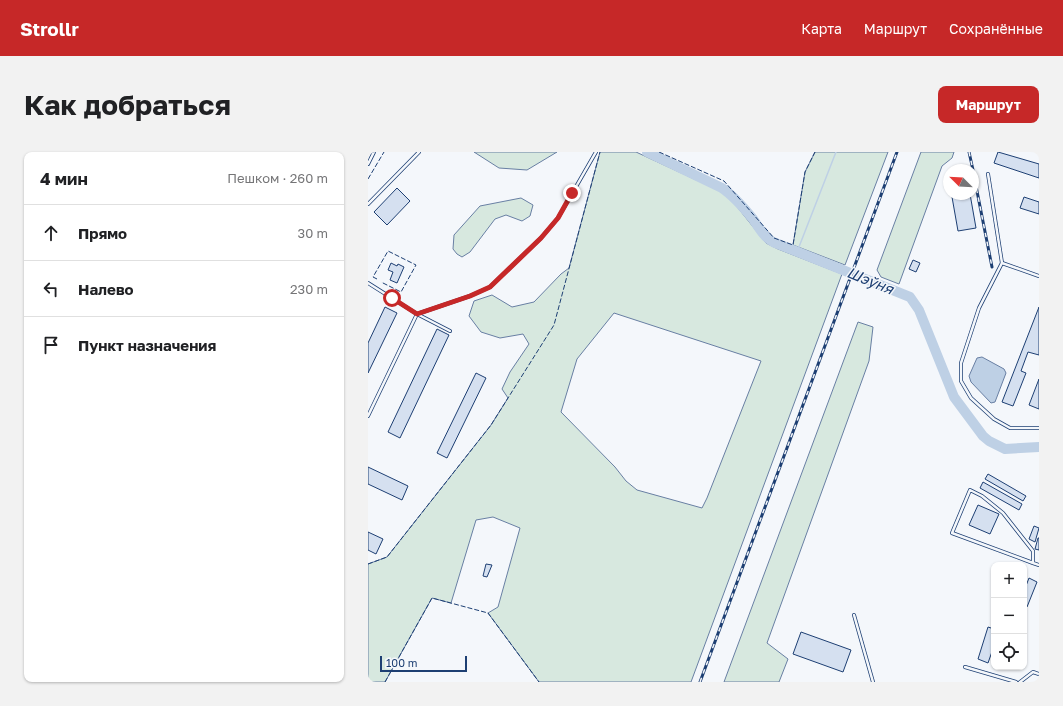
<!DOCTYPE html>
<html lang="ru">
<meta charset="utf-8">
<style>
:root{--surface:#fff;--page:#f2f2f2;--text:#202124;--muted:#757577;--line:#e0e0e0;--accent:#c62828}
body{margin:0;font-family:"Golos Text",sans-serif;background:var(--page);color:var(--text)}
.controls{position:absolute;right:12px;bottom:12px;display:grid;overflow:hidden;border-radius:8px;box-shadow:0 1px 3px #0004}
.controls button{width:36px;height:36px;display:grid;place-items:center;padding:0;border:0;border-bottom:1px solid var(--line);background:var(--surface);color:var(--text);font:20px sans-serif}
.compass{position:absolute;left:575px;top:12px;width:36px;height:36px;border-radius:50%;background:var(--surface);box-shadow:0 1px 3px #0004;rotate:294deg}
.scale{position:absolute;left:12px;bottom:10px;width:87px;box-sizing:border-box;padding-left:4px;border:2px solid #1d3f73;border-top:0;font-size:11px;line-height:14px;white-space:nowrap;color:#1d3f73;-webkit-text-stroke:3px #f4f7fb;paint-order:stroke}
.stop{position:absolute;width:12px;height:12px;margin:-9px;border:3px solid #c62828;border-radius:50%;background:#fff}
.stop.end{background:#c62828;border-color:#fff;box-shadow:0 1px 4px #0008}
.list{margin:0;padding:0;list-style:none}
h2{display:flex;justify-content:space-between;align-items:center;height:52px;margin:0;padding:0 16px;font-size:17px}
h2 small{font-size:13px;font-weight:400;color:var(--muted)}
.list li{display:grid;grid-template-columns:26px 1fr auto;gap:12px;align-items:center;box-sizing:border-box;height:56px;padding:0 16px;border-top:1px solid var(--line)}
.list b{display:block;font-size:15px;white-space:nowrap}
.list em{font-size:13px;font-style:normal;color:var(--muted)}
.icon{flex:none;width:22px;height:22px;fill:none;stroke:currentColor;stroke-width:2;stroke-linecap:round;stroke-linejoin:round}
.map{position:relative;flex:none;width:671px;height:530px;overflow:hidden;border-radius:8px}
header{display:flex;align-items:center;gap:24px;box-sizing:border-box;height:56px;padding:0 20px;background:var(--accent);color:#fff}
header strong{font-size:19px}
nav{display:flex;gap:22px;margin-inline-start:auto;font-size:14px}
.intro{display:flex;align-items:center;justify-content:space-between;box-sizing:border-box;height:96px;padding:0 24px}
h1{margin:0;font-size:28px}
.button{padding:10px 18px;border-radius:8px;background:var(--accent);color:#fff;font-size:14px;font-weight:700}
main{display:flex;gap:24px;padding:0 24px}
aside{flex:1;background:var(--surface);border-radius:8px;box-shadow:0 1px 3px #0004}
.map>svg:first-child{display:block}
.green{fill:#d7e8df;stroke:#687fa3;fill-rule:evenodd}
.water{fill:#bed0e5;stroke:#687fa3}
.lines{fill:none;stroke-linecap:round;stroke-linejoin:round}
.stream{stroke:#bed0e5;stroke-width:1.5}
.river{stroke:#bed0e5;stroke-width:10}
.building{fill:#d5e0f0;stroke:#1d3f73}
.lane-casing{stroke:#1d3f73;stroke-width:4}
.lane{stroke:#f4f7fb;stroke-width:2.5}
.rail-casing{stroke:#1d3f73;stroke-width:3}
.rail{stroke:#f4f7fb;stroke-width:1.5;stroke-dasharray:4.5;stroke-linecap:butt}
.fence{stroke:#1d3f73;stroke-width:1;stroke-dasharray:5 2;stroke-linecap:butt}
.route{stroke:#c62828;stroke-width:5}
.labels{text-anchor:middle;stroke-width:3;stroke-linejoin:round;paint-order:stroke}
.water-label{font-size:15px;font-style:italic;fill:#1d3f73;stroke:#f4f7fb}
</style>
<header>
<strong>Strollr</strong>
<nav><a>Карта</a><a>Маршрут</a><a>Сохранённые</a></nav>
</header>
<div class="intro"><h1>Как добраться</h1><a class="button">Маршрут</a></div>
<main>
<aside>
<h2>4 мин<small>Пешком · 260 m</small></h2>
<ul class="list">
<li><svg class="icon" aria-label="ahead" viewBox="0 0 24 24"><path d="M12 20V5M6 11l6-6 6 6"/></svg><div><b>Прямо</b></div><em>30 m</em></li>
<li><svg class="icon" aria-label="left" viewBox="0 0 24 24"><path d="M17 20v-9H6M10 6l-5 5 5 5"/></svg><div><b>Налево</b></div><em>230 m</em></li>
<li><svg class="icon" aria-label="arrive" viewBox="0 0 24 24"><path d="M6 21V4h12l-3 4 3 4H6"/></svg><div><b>Пункт назначения</b></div></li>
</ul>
</aside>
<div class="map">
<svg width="671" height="530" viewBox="0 0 671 530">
<rect width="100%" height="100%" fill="#f4f7fb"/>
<!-- green -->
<g class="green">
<path d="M106,0H189L159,18L131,16Z"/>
<path d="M232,0H268L350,38L362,46L398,91L410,97L474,122L323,530H171L120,461L130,455L152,376L125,365L108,368L83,451L64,446L17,530H0V412L19,405L123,273L140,246L134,237L142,220L161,192L155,182L132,186L113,180L101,164L106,149L124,143L144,155L166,150L193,122L201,116ZM246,161L393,209L339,346L334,356L269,338L258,329L247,315L193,260L209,207Z"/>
<path d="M447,0H520L477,113L425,93L437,20Z"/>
<path d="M553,0H586L584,6L574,14L531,132L513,125L509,118Z"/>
<path d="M153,46L165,53L162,64L154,69L138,63L127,67L102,100L94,105L89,102L85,97L86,83L112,54Z"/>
<path d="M490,170L505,175L501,209L399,491L420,507L411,530H356Z"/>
</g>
<!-- water -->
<path class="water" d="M614,205L636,217L638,221L627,250L623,251L603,230L601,224L609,206Z"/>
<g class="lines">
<!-- stream -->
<path class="stream" d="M429,100L468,0"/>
<!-- river -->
<path class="river" d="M279,0L354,36C366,44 376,56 385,67C391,76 396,85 405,90L542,145L551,158L586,245L615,284L621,289L637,297L671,295"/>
</g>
<!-- building -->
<g class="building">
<path d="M630,0L671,12V26L626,11Z"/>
<path d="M29,36L42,49L19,73L6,60Z"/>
<path d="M602,42L608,76L590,79L584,45Z"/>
<path d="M656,45L671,50V62L652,56Z"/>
<path d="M545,108L552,111L548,120L541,117Z"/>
<path d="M23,111L29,114L30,112L36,115L29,131L22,128L25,120L20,118Z"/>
<path d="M17,155L29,161L0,221V191Z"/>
<path d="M671,155V203L660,200L653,219L658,221L645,254L634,250Z"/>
<path d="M69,177L81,183L32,286L20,280Z"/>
<path d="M108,221L118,226L79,306L69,301Z"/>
<path d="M671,227V257L661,253Z"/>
<path d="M0,315L40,334L34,348L0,332Z"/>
<path d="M620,322L658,344L655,349L617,327Z"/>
<path d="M615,330L654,352L651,358L612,336Z"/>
<path d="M610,353L631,362L622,382L601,373Z"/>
<path d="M666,374L671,376L667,390L661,387Z"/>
<path d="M0,380L15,387L8,402L0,398Z"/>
<path d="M670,386H671V398L667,397Z"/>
<path d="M118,412L124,413L119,425L115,424Z"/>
<path d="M661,426L669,430L659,455L656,454V439Z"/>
<path d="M620,475L626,477V494L620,511L610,507Z"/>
<path d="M433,480L483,498L475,520L425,502Z"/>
</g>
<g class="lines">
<!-- lane casing -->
<g class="lane-casing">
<g id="lane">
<path d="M0,12L6,0"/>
<path d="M620,22L634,111L671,124"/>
<path d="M0,52L51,0"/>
<path d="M634,111L611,156L593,211V229L603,246L626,267L642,276H671"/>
<path d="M0,131L49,162L82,179"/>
<path d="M0,264L49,162L102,144L122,135L173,86L190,66L228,0"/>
<path d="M665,411V399L635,361L614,344L602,338L584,381L665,411L671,413"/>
<path d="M486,463L505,530"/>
<path d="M597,515L648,530"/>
<path d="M652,530L665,520L671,522"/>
</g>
</g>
<!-- lane -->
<use href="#lane" class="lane"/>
<!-- rail casing -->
<g class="rail-casing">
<g id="rail">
<path d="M601,0L605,18"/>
<path d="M605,19L624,115"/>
<path d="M332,530L529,0"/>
</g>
</g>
<!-- rail -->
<use href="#rail" class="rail"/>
<!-- fence -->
<g class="fence">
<path d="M291,0L356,29L406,86L425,93L437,20L447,0"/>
<path d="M0,27L16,0"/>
<path d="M9,127L5,125L20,99L48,113L33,140L13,130"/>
<path d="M0,412L19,405L123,273L186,173L232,0"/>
<path d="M17,530L64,446L120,461L171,530"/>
</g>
</g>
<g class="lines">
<!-- route -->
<path class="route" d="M24,146L49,162L102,144L122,135L173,86L190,66L204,41"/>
</g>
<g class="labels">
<!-- water labels -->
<g class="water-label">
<text transform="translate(502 129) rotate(22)" y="5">Шэўня</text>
</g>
</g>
</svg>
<div class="controls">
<button>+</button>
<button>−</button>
<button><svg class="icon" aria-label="locate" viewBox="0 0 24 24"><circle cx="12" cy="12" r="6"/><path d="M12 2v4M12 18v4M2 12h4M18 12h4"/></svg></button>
</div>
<svg class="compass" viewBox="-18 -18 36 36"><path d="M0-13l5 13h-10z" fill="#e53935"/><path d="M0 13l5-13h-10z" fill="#757577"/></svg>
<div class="scale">100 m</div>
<div class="stop" style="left:24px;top:146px"></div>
<div class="stop end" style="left:204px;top:41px"></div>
</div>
</main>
